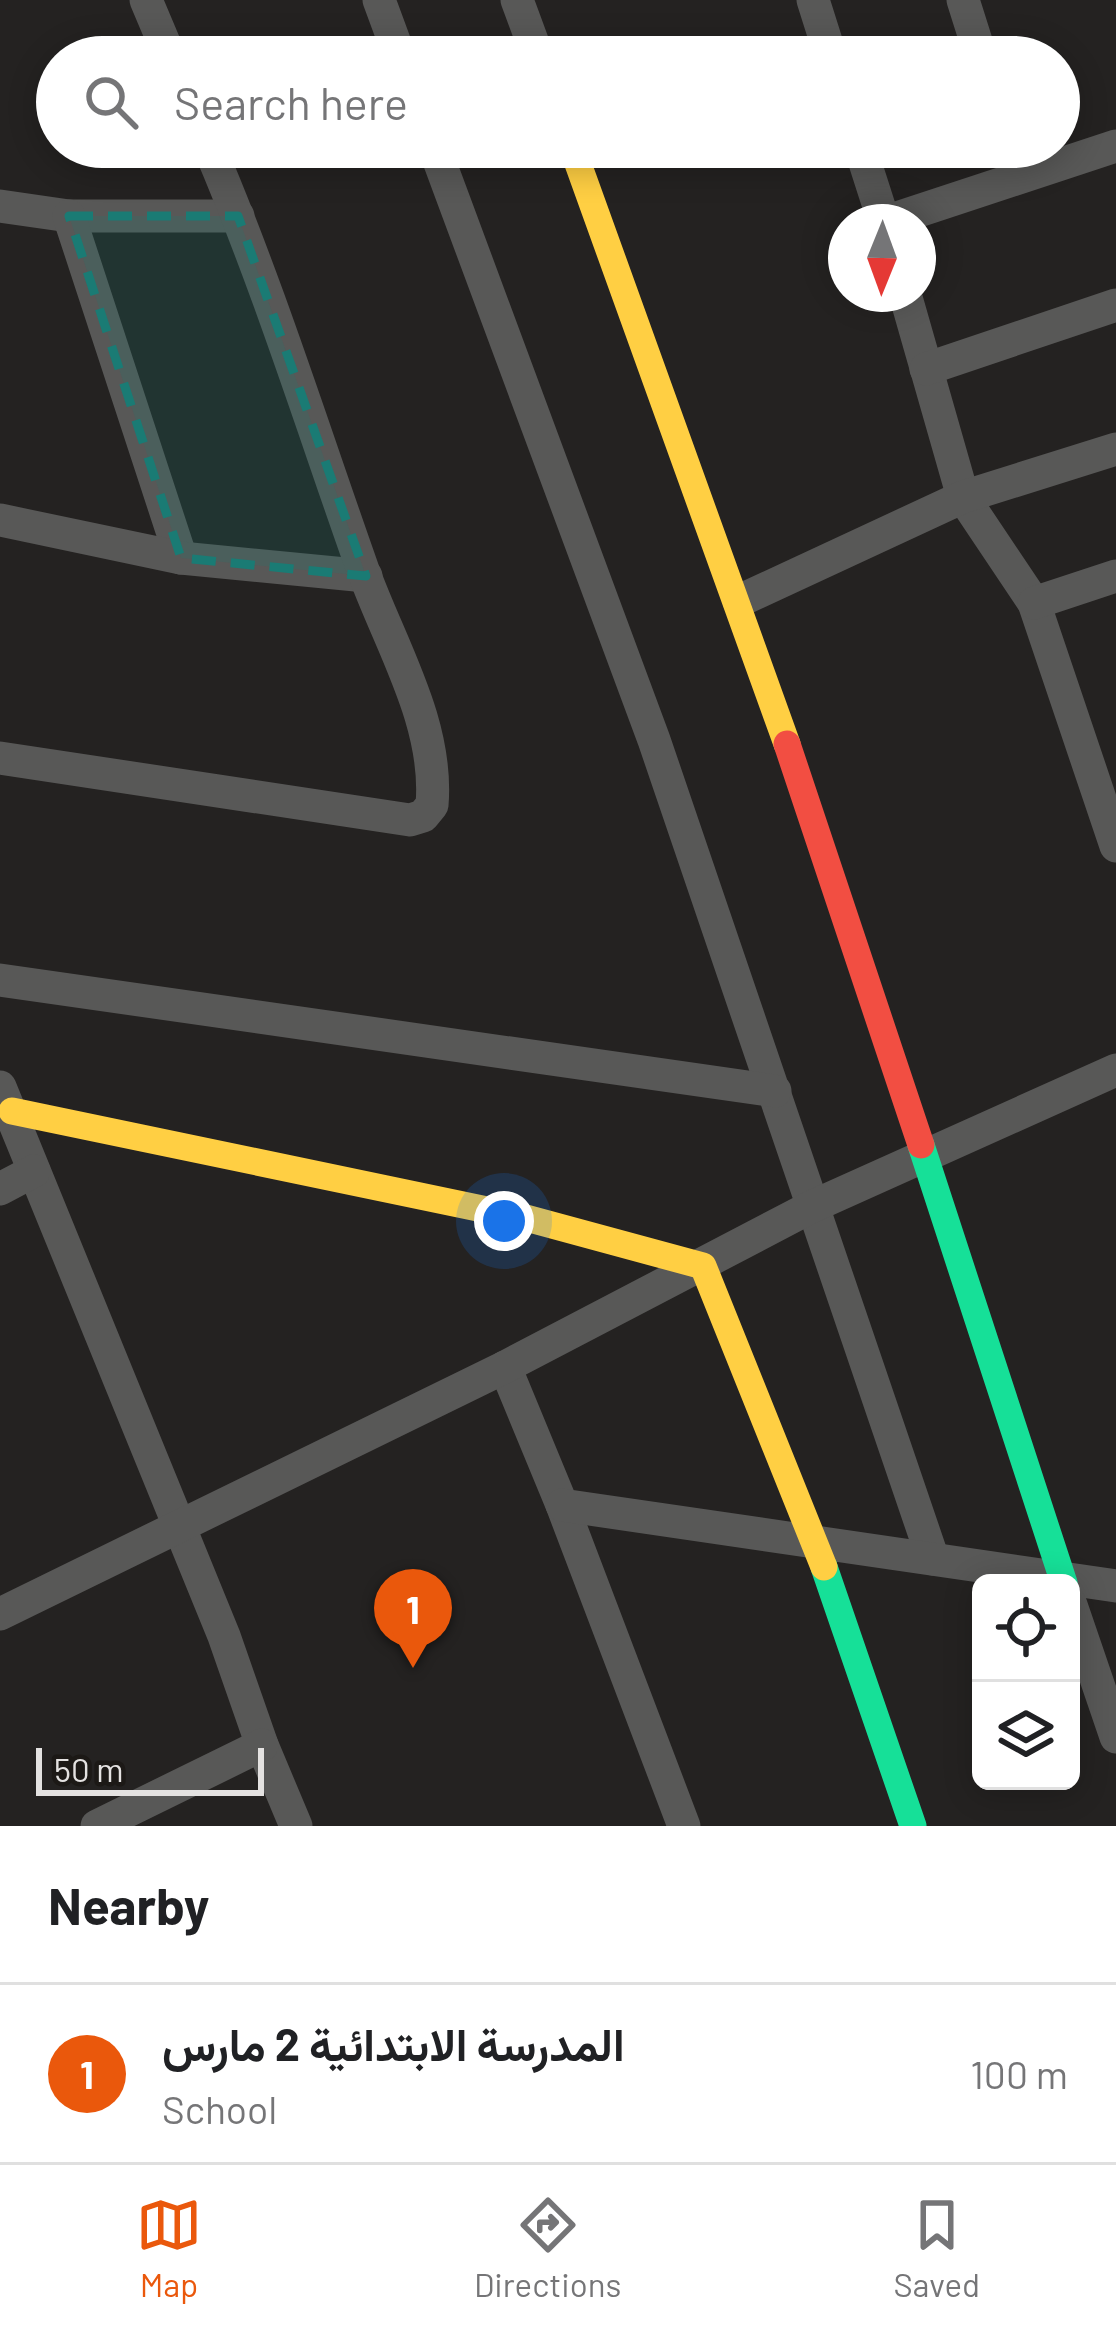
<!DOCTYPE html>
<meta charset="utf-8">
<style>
:root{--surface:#fff;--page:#f6f6f6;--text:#202124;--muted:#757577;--line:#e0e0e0;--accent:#ea580c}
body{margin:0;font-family:Barlow,Vazirmatn,sans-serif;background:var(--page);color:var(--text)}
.controls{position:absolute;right:36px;bottom:36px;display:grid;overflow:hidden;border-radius:18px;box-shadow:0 6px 30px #0003}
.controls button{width:108px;height:108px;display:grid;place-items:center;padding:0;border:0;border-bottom:3px solid var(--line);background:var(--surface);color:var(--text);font:60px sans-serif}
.compass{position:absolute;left:828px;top:204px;width:108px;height:108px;border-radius:50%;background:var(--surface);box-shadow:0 6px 30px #0003;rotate:181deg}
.scale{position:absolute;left:36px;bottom:30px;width:228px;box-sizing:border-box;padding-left:12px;border:6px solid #e4e2e1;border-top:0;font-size:33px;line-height:42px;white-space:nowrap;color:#e4e2e1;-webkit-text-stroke:9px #1c1916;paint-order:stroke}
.you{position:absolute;left:504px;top:1221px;width:42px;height:42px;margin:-30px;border:9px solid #fff;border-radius:50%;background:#1a73e8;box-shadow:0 0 0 18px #1a73e833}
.badge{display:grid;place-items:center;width:78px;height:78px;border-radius:50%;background:var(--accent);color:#fff;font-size:39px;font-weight:700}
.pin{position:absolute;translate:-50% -99px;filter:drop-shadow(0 3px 6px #0008)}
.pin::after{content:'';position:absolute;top:63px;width:42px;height:36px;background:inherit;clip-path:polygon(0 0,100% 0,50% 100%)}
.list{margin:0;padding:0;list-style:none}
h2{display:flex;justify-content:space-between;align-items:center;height:156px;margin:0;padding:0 48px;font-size:51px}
h2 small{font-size:39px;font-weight:400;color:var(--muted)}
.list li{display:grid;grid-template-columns:78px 1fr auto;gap:36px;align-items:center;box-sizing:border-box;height:180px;padding:0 48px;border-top:3px solid var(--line)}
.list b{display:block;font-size:45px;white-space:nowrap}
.list p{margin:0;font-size:39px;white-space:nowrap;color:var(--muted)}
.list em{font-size:39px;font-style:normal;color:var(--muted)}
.icon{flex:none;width:66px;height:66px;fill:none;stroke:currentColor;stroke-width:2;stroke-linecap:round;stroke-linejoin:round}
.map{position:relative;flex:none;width:1116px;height:1826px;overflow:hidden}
.search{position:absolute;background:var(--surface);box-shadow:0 6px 30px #0003;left:36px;right:36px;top:36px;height:132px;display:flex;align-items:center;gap:30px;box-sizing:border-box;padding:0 42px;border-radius:66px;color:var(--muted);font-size:45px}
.sheet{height:336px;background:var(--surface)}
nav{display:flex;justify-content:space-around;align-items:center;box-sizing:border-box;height:168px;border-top:3px solid var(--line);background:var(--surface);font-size:33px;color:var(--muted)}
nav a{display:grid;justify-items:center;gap:6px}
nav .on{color:var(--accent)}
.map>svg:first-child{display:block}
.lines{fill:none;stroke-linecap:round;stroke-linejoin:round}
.street{stroke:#585857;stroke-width:33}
.fast{stroke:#16e098;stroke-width:27}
.slow{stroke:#ffcf43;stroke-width:27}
.jam{stroke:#f24e42;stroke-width:27}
.marked{fill:#1a7b74;fill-opacity:0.2;stroke:#1a7b74;stroke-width:9;stroke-dasharray:24 15;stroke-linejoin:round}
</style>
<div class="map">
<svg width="1116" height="1826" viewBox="0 0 1116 1826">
<rect width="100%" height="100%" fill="#242221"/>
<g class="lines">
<!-- street -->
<g class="street">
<path d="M146,0L170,57"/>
<path d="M379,0L400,57"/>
<path d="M517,0L538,57"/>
<path d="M813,0L831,57"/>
<path d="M963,0L981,57"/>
<path d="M434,147L654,740L933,1559"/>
<path d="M860,147L884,222"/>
<path d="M1011,147L1020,176"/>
<path d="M0,206L69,216H238"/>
<path d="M69,216L181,558"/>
<path d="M885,222L1116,146"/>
<path d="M905,294L963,497L1034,603L1116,846"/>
<path d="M926,369L1116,305"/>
<path d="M0,520L181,558L366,576"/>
<path d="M739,601L963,497L1116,449"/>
<path d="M1034,603L1116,576"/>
<path d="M0,758L410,820L423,816L432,805C439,723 390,645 363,570C313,429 268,285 209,147"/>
<path d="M0,980L775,1091"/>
<path d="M0,1087L224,1636L262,1745L296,1826"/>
<path d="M0,1189L34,1171"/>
<path d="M505,1367L562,1505L684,1826"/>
<path d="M562,1505L1116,1586"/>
<path d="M1071,1605L1116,1737"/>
<path d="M0,1614L505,1367L811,1207L1116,1070"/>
<path d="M97,1826L262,1745"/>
</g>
<!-- fast -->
<g class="fast">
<path d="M921,1145L1064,1583"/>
<path d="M824,1567L913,1826"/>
</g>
<!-- slow -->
<g class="slow">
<path d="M572,147L787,744"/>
<path d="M12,1111L526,1218L703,1266L824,1567"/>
</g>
<!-- jam -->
<path class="jam" d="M787,744L921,1145"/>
</g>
<!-- marked area -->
<path class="marked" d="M69,216H238L366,576L181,558Z"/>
</svg>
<div class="controls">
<button><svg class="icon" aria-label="locate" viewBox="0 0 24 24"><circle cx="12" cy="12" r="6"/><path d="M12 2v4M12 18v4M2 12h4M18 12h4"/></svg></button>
<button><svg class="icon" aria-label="layers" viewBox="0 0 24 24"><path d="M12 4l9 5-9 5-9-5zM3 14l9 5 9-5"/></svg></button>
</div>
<svg class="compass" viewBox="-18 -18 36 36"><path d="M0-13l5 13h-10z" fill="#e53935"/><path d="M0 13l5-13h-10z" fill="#757577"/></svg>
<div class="scale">50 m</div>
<div class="you"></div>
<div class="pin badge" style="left:413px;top:1668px">1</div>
<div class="search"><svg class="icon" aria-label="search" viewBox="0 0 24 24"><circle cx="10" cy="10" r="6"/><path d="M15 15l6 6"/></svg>Search here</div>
</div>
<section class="sheet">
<h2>Nearby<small></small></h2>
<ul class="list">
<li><span class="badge">1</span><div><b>المدرسة الابتدائية 2 مارس</b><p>School</p></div><em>100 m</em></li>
</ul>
</section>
<nav>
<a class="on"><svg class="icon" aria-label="map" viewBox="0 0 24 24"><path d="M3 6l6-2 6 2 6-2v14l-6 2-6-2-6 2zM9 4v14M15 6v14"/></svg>Map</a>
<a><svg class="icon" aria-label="directions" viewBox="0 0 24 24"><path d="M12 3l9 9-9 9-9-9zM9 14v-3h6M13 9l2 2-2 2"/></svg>Directions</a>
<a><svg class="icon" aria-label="saved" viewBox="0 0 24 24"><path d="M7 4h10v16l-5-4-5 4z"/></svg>Saved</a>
</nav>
